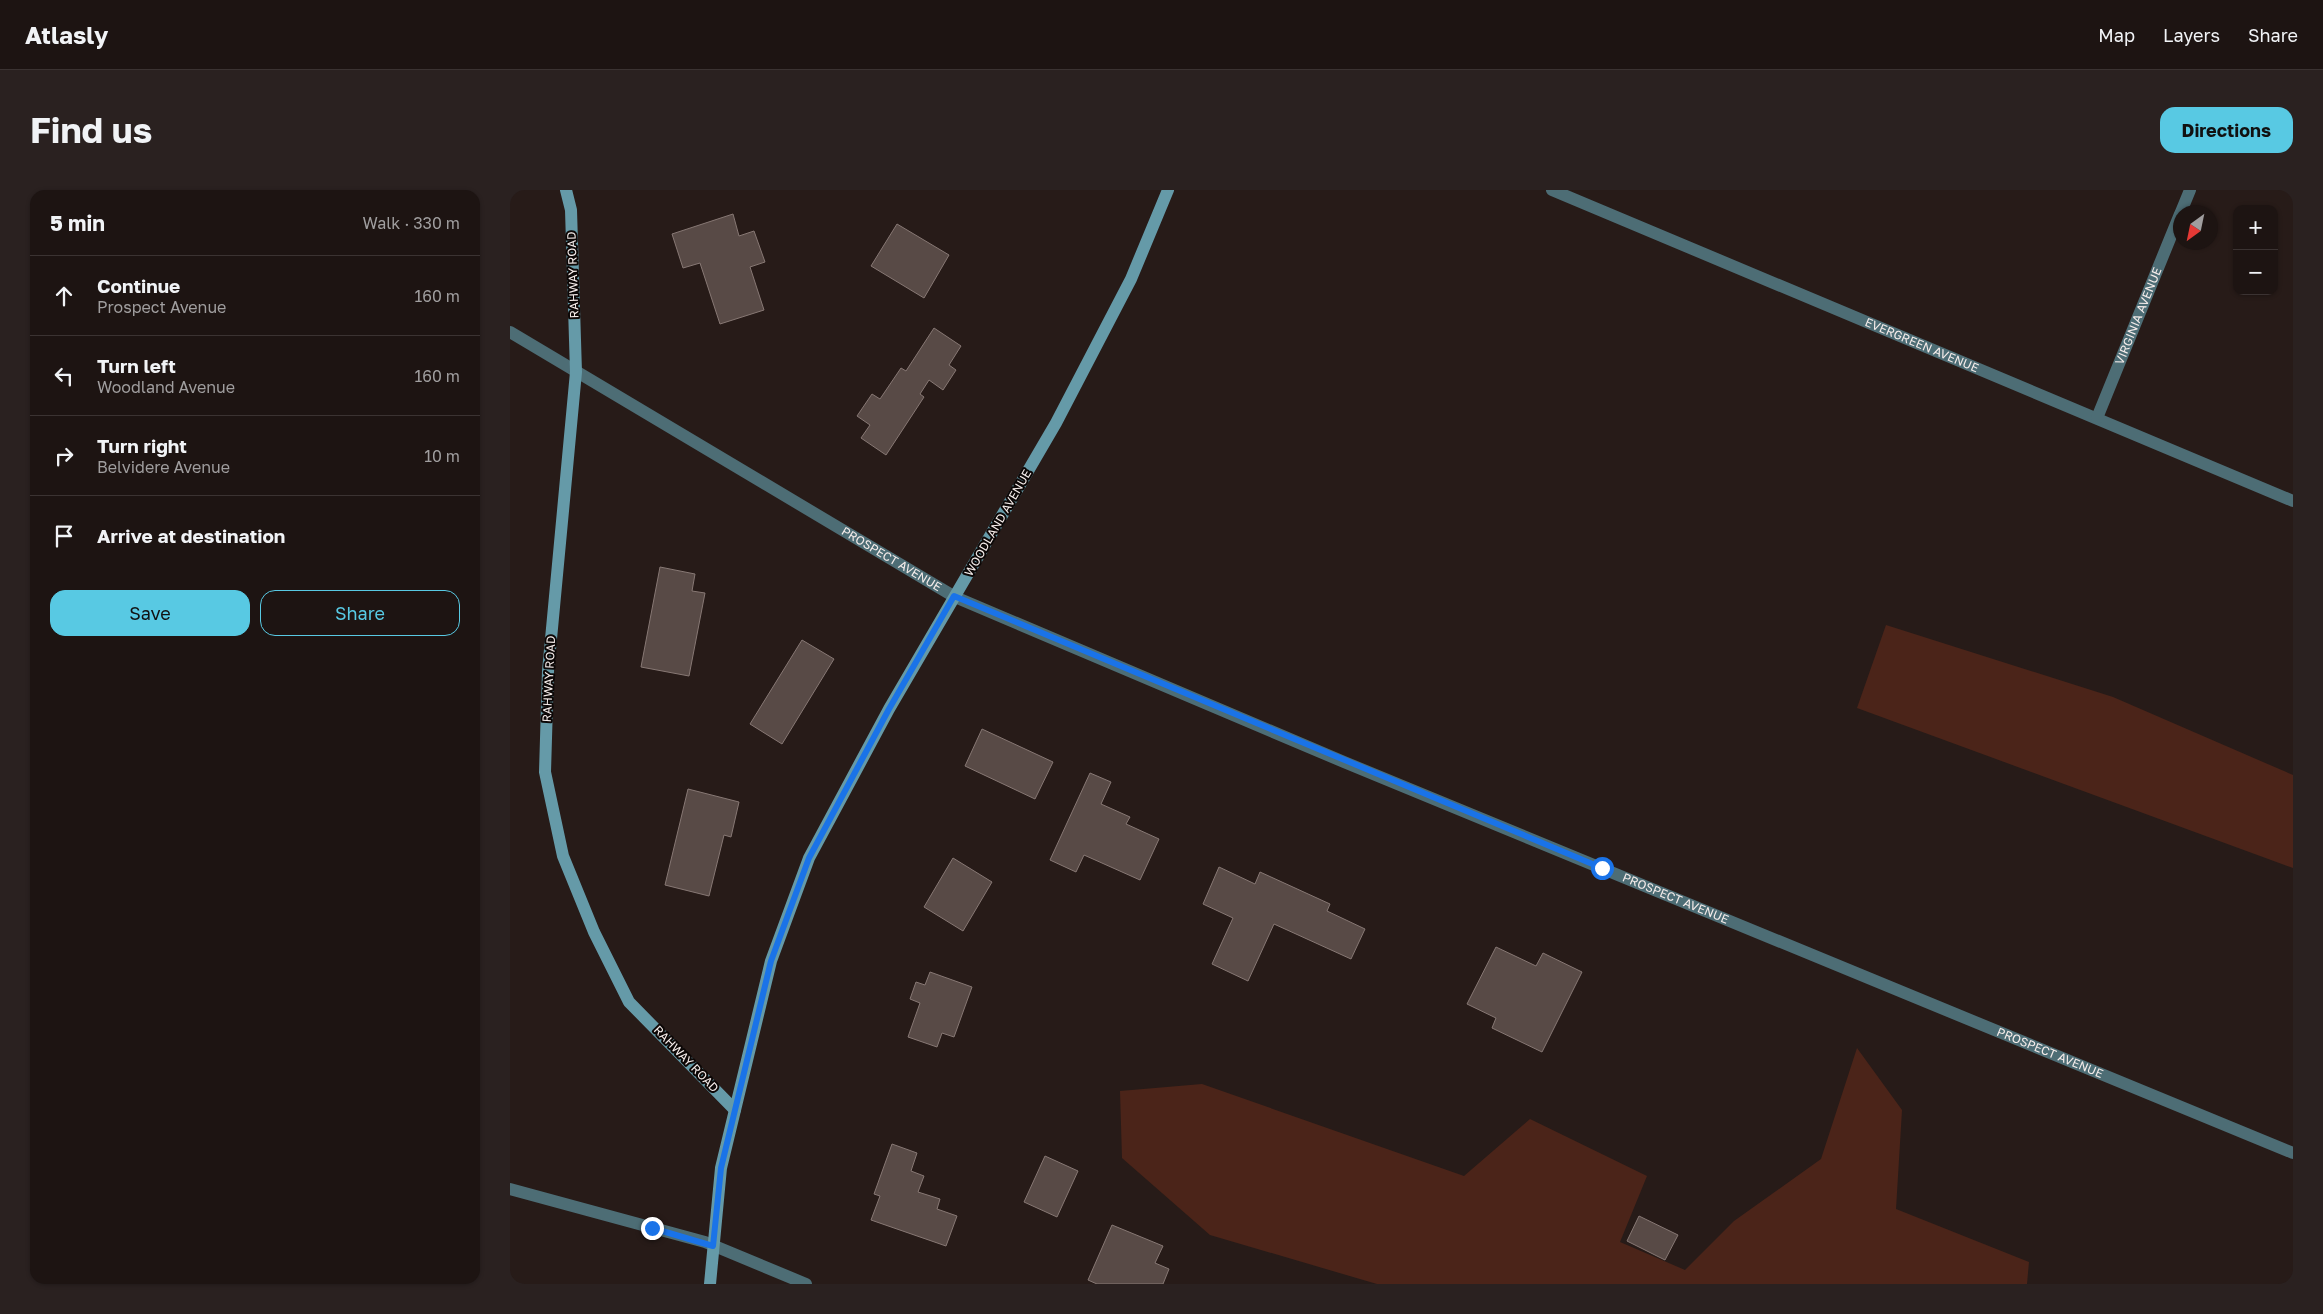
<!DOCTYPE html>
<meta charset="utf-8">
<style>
:root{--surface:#1d1412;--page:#2a2120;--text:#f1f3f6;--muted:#a09e9f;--line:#3b3332;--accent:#58c9e3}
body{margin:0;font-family:"Golos Text",sans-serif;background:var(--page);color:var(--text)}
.controls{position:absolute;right:15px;top:15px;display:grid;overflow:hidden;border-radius:10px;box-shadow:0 1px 4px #0004}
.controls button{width:45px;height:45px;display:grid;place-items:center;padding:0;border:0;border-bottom:1px solid var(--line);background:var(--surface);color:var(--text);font:25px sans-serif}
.compass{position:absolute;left:1663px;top:15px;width:45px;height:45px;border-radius:50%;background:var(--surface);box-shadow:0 1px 4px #0004;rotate:213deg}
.stop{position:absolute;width:15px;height:15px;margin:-11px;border:4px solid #1a73e8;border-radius:50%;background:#fff}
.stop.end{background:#1a73e8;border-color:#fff;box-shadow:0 1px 5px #0008}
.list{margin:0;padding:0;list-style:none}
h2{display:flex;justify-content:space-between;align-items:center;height:65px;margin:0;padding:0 20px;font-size:21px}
h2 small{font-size:16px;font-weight:400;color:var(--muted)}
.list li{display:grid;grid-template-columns:32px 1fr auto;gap:15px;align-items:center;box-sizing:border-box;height:80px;padding:0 20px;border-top:1px solid var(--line)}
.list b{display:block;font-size:19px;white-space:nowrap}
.list p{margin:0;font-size:16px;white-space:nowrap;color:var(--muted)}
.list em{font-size:16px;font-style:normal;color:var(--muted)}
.actions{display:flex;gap:10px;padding:15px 20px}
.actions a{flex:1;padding:11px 0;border:1px solid var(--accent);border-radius:15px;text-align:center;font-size:18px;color:var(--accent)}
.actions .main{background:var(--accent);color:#111}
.icon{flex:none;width:28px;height:28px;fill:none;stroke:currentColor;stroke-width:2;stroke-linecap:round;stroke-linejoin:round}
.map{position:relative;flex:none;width:1783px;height:1094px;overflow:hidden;border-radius:15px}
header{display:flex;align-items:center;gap:30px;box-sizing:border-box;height:70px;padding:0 25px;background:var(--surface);border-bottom:1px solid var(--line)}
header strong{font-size:24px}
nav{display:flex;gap:28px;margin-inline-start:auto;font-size:18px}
.intro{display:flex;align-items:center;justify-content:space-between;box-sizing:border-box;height:120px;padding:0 30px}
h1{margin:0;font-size:35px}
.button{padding:12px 22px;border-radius:15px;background:var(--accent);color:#111;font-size:18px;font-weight:700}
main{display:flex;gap:30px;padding:0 30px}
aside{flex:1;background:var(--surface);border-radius:15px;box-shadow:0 1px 4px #0004}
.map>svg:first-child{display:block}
.green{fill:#4b2419}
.building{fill:#584a46;stroke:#877874}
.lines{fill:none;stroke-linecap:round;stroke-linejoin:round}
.street{stroke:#4d6d75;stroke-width:12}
.secondary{stroke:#659aa8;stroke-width:12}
.route{stroke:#1a73e8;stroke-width:6}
.labels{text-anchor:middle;stroke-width:4;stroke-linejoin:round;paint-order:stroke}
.street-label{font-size:12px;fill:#f6edeb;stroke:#0c0706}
</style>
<header>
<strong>Atlasly</strong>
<nav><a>Map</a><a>Layers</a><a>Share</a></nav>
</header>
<div class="intro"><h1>Find us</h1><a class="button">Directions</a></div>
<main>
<aside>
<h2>5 min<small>Walk · 330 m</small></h2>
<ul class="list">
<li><svg class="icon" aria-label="ahead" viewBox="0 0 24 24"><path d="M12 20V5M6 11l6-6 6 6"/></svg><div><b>Continue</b><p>Prospect Avenue</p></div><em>160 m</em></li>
<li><svg class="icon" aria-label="left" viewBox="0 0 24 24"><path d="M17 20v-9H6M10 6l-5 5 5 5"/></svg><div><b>Turn left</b><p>Woodland Avenue</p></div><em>160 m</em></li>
<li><svg class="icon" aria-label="right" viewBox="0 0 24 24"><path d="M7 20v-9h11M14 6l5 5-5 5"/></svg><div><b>Turn right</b><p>Belvidere Avenue</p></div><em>10 m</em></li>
<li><svg class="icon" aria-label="arrive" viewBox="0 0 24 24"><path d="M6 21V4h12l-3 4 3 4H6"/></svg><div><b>Arrive at destination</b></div></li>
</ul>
<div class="actions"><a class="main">Save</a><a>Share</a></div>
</aside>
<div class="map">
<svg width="1783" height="1094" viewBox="0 0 1783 1094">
<rect width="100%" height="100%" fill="#271b18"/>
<!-- green -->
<g class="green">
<path d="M1376,435L1603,507L1783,585V678L1347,518Z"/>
<path d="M1347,858L1392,920L1386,1019L1519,1072L1517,1094H867L700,1045L612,968L610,901L692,894L954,986L1020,929L1137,986L1110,1052L1175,1080L1224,1031L1311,969Z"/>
</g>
<!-- building -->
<g class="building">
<path d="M223,24L229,46L244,41L255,72L240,77L254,120L210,134L190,73L173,78L162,44Z"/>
<path d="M387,34L439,65L414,108L361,76Z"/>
<path d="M424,138L451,156L439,175L446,180L433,200L419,190L410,204L414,207L376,265L351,248L360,235L347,226L362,204L370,209L391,178L396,181Z"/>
<path d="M150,377L185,384L182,401L195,403L179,486L131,477Z"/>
<path d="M292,450L324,469L272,554L240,534Z"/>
<path d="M472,539L543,572L525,609L455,576Z"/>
<path d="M580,583L601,592L591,614L620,627L616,634L649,649L630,690L574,665L566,682L540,670Z"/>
<path d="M178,599L229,612L221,647L214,645L199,706L155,695Z"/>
<path d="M443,668L482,692L453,741L414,717Z"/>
<path d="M709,677L745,694L750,682L820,714L817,721L855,739L841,769L764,734L738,791L702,774L723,728L693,714Z"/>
<path d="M986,757L1026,776L1033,763L1072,782L1032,862L982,838L986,828L957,814Z"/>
<path d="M420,782L462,797L444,847L432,843L427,857L398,847L410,813L400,809L406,792L415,795Z"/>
<path d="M382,954L407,963L401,981L414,986L408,1002L430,1009L427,1019L447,1026L436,1056L361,1030L370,1006L364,1004Z"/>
<path d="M535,966L568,981L547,1027L514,1012Z"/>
<path d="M1129,1026L1168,1045L1155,1070L1117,1051Z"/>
<path d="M602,1035L653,1056L645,1073L659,1079L653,1094H587L578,1090Z"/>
</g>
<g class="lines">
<!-- street -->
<g class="street">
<path id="s1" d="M1042,0L1783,311"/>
<path d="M1671,22L1680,0"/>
<path id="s2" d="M0,142L445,407L834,572L1783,963"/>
<path id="s3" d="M1587,228L1670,24"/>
<path d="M0,999L195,1052L296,1094"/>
</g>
<!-- secondary -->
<g class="secondary">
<path d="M56,0L61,20L66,182L38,481L35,582L53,666L84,742L119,812L225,920"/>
<path d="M200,1094L211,978L261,771L299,668L379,519L546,233L621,89L658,0"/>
</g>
</g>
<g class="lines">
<!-- route -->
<path class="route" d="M142,1038L203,1056L211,978L261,771L299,668L379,519L444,406L1092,678"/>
</g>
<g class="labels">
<!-- street labels -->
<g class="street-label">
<text transform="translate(63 85) rotate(-92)" y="4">RAHWAY ROAD</text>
<text dy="4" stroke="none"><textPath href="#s3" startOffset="110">VIRGINIA AVENUE</textPath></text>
<text dy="4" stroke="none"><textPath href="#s1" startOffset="401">EVERGREEN AVENUE</textPath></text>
<text transform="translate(488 333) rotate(-60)" y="4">WOODLAND AVENUE</text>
<text dy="4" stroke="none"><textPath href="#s2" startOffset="444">PROSPECT AVENUE</textPath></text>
<text transform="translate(39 489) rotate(-87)" y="4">RAHWAY ROAD</text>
<text dy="4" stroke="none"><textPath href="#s2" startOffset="1299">PROSPECT AVENUE</textPath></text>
<text dy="4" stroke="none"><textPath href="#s2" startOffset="1704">PROSPECT AVENUE</textPath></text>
<text transform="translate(176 869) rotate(46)" y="4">RAHWAY ROAD</text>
</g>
</g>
</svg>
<div class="controls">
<button>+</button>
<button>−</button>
</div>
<svg class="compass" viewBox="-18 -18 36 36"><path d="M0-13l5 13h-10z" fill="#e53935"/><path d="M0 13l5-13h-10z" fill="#a09e9f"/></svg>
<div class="stop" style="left:1092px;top:678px"></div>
<div class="stop end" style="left:142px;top:1038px"></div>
</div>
</main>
